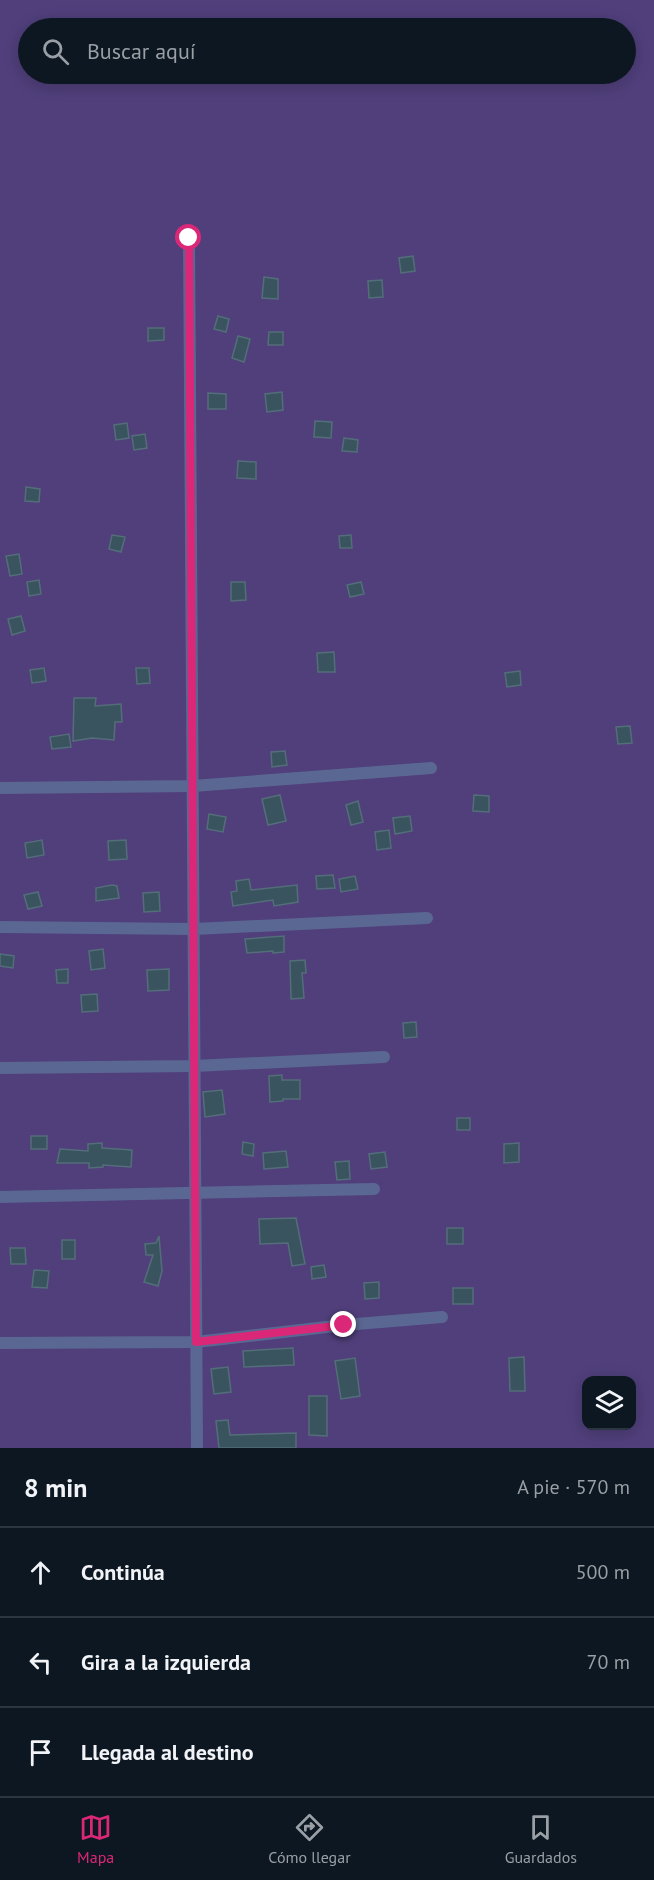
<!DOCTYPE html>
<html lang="es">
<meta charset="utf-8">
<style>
:root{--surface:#0c1722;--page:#15202a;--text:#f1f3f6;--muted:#9a9fa5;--line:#2c3640;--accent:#db2777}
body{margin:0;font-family:"PT Sans",sans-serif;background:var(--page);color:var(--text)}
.controls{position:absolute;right:18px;bottom:18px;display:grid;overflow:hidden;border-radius:12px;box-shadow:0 3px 15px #0003}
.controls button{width:54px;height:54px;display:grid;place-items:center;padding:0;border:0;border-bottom:2px solid var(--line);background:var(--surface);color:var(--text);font:30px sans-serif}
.stop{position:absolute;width:18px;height:18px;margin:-14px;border:4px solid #db2777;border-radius:50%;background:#fff}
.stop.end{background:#db2777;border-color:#fff;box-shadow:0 2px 6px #0008}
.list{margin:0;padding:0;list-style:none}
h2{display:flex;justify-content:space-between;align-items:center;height:78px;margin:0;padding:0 24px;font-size:26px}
h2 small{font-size:20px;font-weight:400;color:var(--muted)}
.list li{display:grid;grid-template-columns:39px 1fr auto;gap:18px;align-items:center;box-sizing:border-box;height:90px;padding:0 24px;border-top:2px solid var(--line)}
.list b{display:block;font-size:22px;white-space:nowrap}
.list em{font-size:20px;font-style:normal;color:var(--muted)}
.icon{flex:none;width:33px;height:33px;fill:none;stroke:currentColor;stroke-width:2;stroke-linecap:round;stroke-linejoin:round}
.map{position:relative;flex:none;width:654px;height:1448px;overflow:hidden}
.search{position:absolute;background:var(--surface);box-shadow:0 3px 15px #0003;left:18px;right:18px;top:18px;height:66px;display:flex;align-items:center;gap:15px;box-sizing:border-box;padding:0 21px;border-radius:33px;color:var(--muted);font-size:22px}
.sheet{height:348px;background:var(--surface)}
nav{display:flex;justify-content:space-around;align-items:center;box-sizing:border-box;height:84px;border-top:2px solid var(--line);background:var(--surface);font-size:16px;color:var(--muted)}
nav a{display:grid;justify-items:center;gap:3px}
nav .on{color:var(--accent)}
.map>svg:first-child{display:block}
.forest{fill:#503f7b;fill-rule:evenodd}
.building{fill:#3a545f;stroke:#536e7a;stroke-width:1.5}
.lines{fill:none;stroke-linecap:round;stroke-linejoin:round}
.minor{stroke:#5b6793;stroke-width:12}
.route{stroke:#db2777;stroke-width:8}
</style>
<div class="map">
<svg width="654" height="1448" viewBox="0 0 654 1448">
<rect width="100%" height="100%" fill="#101f2e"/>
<!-- forest -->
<path class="forest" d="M0,0H654V1448H0ZM28,28H626V74H28ZM586,1380H632V1426H586Z"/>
<!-- building -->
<g class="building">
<path d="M413,256L415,271L401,273L399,258Z"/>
<path d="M264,277L278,279V299L262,298Z"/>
<path d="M382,280L383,297L369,298L368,281Z"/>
<path d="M218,316L229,319L226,332L214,329Z"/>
<path d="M148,328H164V340L148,341Z"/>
<path d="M269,332H283V345H268Z"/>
<path d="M238,336L250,339L244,362L232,358Z"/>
<path d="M282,392L283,410L267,412L265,394Z"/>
<path d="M208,393L226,394V409H208Z"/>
<path d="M315,421L332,422L331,438L314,437Z"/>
<path d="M127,423L129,438L116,440L114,425Z"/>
<path d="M145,434L147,448L134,450L132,436Z"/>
<path d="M344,438L358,440L357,452L342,451Z"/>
<path d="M238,461L256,462V479L237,478Z"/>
<path d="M26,487L40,489L39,502L25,501Z"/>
<path d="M112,535L125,537L121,552L109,549Z"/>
<path d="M351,535L352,548H340L339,536Z"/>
<path d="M19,554L22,574L10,576L6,556Z"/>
<path d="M39,580L41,594L29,596L27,582Z"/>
<path d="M231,582H245L246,600L231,601Z"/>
<path d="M361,582L364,594L350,597L347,585Z"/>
<path d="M21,616L25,631L12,635L8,619Z"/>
<path d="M334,652L335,672H318L317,653Z"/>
<path d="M44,668L46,681L32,683L30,670Z"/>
<path d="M136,668H149L150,683L137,684Z"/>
<path d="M520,671L521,685L507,687L505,673Z"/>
<path d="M74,698H96L95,706L121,704L122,722H115L114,740L92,738L73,741Z"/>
<path d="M630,726L632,743L618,744L616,727Z"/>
<path d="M69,734L71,747L52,749L50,737Z"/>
<path d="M285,751L287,765L272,767L271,752Z"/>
<path d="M280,795L286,821L268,825L262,799Z"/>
<path d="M474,795L489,796V812L473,811Z"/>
<path d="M358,801L363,822L351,825L346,805Z"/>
<path d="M209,814L226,817L223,832L207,829Z"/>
<path d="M410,816L412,831L395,834L393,818Z"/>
<path d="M389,830L391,848L377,850L375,832Z"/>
<path d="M42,840L44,855L27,858L25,843Z"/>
<path d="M126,840L127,859L109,860L108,841Z"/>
<path d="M333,875L335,888L317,889L316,876Z"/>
<path d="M355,876L358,889L341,892L339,879Z"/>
<path d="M249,879L251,890L297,885L298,902L274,906L273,900L233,906L231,892L237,891L236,881Z"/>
<path d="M112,885L117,886L119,898L96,901V888Z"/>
<path d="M38,892L42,906L28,909L24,895Z"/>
<path d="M159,892L160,911L144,912L143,893Z"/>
<path d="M284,936V952L273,953V951L247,953L245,939Z"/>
<path d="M103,949L105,968L91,970L89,951Z"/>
<path d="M0,954L14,956L13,968L0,966Z"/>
<path d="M305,960L306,973H302L304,998L291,999L290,961Z"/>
<path d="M68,969V983H57L56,970Z"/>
<path d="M169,969V990L148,991L147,970Z"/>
<path d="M97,994L98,1011L82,1012L81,995Z"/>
<path d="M416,1022L417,1037L404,1038L403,1023Z"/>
<path d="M282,1075V1080H300V1099H283V1101L270,1102L269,1076Z"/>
<path d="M222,1090L225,1114L205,1117L203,1092Z"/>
<rect x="457" y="1118" width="13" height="12"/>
<rect x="31" y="1136" width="16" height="13"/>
<path d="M243,1142L254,1144L253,1156L242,1154Z"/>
<path d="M102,1143V1148L132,1150L131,1167L103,1165V1167L89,1168V1163H57L60,1149L88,1151V1144Z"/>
<path d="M519,1143V1162L504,1163V1144Z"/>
<path d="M286,1151L288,1167L264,1169L263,1153Z"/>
<path d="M385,1152L387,1167L371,1169L369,1154Z"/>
<path d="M349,1161L350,1179L337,1180L335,1162Z"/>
<path d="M296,1218L305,1264L292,1266L288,1243L260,1244L259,1219Z"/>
<rect x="447" y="1228" width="16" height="16"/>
<path d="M159,1236L162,1271L158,1286L144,1282L153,1255H146L145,1244L156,1243Z"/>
<rect x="62" y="1240" width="13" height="19"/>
<path d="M10,1248H25L26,1264H11Z"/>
<path d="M324,1265L326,1277L312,1279L311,1267Z"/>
<path d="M34,1270L49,1271L47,1288L32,1287Z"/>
<path d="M379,1282V1298L365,1299L364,1283Z"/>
<rect x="453" y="1288" width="20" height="16"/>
<path d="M293,1348L294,1365L244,1367L243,1351Z"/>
<path d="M524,1357L525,1391H510L509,1358Z"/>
<path d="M355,1358L360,1396L341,1399L335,1361Z"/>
<path d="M228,1367L231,1392L214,1394L211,1369Z"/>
<path d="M309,1396H327V1436L309,1435Z"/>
<path d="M228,1420L230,1435L296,1433V1448H219L216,1421Z"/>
</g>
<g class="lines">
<!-- minor -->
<g class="minor">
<path d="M189,238L197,1448"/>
<path d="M0,788L193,786L431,768"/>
<path d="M0,927L194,929L427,918"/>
<path d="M0,1068L194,1066L384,1057"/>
<path d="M0,1197L374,1189"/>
<path d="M0,1343L196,1342L344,1325L442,1317"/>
</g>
</g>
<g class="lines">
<!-- route -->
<path class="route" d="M189,238L196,1342L344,1325"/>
</g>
</svg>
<div class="controls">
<button><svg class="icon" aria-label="layers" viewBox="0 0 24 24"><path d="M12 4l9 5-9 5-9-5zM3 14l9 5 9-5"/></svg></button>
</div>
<div class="stop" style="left:189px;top:238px"></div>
<div class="stop end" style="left:344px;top:1325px"></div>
<div class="search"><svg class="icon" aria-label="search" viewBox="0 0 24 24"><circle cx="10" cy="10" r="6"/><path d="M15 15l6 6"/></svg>Buscar aquí</div>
</div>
<section class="sheet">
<h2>8 min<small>A pie · 570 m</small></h2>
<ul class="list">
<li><svg class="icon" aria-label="ahead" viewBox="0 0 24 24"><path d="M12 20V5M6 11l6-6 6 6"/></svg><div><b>Continúa</b></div><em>500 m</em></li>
<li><svg class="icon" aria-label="left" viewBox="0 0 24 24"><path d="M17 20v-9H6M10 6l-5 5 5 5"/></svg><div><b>Gira a la izquierda</b></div><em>70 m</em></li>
<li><svg class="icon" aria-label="arrive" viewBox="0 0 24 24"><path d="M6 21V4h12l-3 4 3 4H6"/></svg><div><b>Llegada al destino</b></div></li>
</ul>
</section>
<nav>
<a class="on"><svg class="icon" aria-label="map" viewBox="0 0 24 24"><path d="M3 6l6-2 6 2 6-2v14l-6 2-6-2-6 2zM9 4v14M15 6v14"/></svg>Mapa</a>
<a><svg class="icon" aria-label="directions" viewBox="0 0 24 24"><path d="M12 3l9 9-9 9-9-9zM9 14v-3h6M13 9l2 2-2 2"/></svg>Cómo llegar</a>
<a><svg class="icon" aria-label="saved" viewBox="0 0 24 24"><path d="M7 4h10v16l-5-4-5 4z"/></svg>Guardados</a>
</nav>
